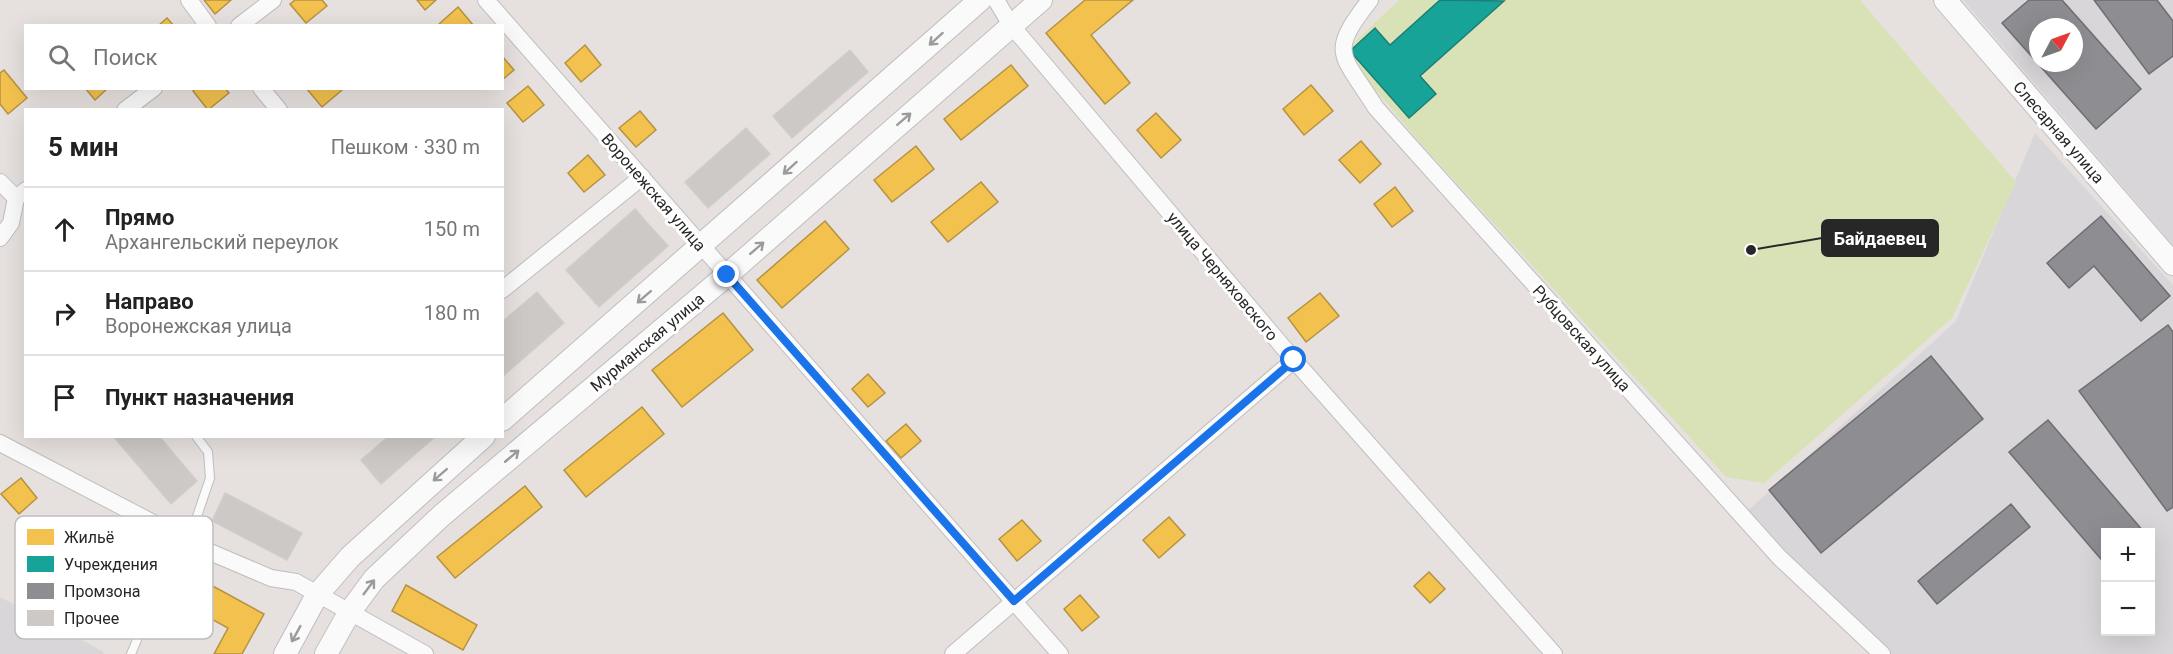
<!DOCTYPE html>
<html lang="ru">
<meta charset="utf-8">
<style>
:root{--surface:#fff;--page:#f2f2f2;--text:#222;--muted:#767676;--line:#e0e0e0}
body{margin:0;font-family:Roboto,sans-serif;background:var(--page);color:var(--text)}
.controls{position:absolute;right:18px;bottom:18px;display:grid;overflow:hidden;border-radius:0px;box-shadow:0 6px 24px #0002}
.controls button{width:54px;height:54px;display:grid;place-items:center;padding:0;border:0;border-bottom:2px solid var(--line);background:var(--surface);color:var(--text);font:30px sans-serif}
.compass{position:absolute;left:2029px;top:18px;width:54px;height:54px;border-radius:50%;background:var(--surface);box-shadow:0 6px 24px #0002;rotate:49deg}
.stop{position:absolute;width:18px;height:18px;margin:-14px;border:4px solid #1a73e8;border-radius:50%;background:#fff}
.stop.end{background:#1a73e8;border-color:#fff;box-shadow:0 2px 6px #0008}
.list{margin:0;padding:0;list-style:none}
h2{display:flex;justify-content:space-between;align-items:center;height:78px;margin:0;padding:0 24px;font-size:26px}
h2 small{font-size:20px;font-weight:400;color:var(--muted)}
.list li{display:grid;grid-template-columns:39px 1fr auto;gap:18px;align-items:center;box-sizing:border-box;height:84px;padding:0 24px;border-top:2px solid var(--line)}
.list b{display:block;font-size:22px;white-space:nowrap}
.list p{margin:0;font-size:20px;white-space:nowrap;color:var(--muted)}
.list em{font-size:20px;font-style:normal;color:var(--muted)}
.icon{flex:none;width:33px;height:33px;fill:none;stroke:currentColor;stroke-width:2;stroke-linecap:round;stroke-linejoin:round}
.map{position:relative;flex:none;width:2173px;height:654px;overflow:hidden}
.search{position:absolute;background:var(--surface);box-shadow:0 6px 24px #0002;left:24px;top:24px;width:480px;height:66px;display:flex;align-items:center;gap:15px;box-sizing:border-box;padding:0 21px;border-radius:0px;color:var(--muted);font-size:22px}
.panel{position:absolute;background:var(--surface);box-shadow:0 6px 24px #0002;left:24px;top:108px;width:480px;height:330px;border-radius:0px}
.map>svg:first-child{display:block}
.industrial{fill:#d9d6d9;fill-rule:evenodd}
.pitch{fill:#d9e2b7}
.homes{fill:#f2c14e;stroke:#b59342;stroke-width:1.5}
.public{fill:#17a398;stroke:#1c7e76;stroke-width:1.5}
.industry{fill:#8d8d92;stroke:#6e6e72;stroke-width:1.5;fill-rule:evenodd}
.building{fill:#cdc9c7;stroke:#d1cdca;stroke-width:1.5}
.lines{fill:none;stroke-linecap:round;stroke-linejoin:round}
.lane-casing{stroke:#bfbebf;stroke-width:10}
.street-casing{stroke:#bfbebf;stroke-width:18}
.secondary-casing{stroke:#bfbebf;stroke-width:24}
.lane{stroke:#fbfafa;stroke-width:8}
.street{stroke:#fbfafa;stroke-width:16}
.secondary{stroke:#fbfafa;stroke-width:22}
.oneway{stroke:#9c9b9b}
.route{stroke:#1a73e8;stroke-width:8}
.labels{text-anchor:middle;stroke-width:6;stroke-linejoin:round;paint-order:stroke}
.street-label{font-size:16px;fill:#272727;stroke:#fff}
.key{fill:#fff;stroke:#bebebe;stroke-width:1.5}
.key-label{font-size:16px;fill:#272727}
.leader{fill:none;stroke:#272727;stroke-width:2}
.callout-dot{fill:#272727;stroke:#fff;stroke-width:2}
.callout{fill:#272727;stroke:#272727;stroke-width:2}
.callout-label{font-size:18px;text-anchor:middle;font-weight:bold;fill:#fff}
</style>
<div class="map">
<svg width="2173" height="654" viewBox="0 0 2173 654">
<rect width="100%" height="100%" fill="#e6e1de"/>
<!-- industrial -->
<g class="industrial">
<path d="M1963,0H2173V245ZM2038,27H2074V63H2038Z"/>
<path d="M2035,133L2173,285V654H1879L1743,515L1956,321ZM2106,532H2150V632H2106Z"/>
<path d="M0,597L104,652L103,654H0Z"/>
</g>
<!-- pitch -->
<path class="pitch" d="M1399,0H1860L2016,182L1952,318L1764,483L1726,477L1421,144L1344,52Z"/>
<!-- homes -->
<g class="homes">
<path d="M204,0H231L215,14Z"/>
<path d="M295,0H322L327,6L306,23L290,4Z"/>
<path d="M417,0H436L425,10Z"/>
<path d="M1085,0H1133L1091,35L1130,83L1105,104L1046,33Z"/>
<path d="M458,7L474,26H439L438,25Z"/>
<path d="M167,18L174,26H158Z"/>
<path d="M585,45L601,65L581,82L565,63Z"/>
<path d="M502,56L514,70L502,80Z"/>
<path d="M1011,65L1028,86L961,140L944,119Z"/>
<path d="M4,70L27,98L8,114L0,104V73Z"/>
<path d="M1311,85L1333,111L1304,135L1283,109Z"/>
<path d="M528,86L544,105L523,122L507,103Z"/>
<path d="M85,88H108L95,100Z"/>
<path d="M196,88H225L229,93L208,110L193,91Z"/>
<path d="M306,88H341L342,90L322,107Z"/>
<path d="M640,111L656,130L636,147L619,128Z"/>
<path d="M1156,113L1181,140L1161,158L1137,130Z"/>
<path d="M1361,141L1381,164L1360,183L1339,160Z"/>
<path d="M916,146L934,169L892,202L874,180Z"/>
<path d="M588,155L605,175L584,192L568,173Z"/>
<path d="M981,182L998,202L948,242L931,222Z"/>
<path d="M1395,187L1413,211L1392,227L1374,204Z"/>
<path d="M825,221L849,249L782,308L757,280Z"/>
<path d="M1320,293L1339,316L1306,342L1288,318Z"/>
<path d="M723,313L753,350L682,407L652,370Z"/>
<path d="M868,374L885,393L868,407L852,389Z"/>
<path d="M642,407L664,434L586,497L564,470Z"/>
<path d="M906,424L921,441L901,458L886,441Z"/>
<path d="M21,478L37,498L19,514L1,494Z"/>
<path d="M525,486L542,507L455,578L437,557Z"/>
<path d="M1169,517L1185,535L1159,558L1143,540Z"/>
<path d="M1022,520L1041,541L1017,561L999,539Z"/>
<path d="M1429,572L1445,589L1430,603L1414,586Z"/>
<path d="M189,573L264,614L242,654H214L228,628L175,599Z"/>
<path d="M406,585L477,625L463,650L392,611Z"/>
<path d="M1080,595L1099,617L1082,631L1064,609Z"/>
</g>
<!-- public -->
<path class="public" d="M1440,0L1504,1L1420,76L1436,94L1409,118L1350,51L1375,28L1390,45Z"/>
<!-- industry -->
<g class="industry">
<path d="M2029,0H2062L2141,89L2096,129L2002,23ZM2038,27H2074V63H2038Z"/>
<path d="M2094,0H2157L2173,21V56L2149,74Z"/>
<path d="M2101,216L2170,296L2141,321L2094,266L2069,288L2047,263Z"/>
<path d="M2168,325L2173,332V507L2167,511L2079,391Z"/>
<path d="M1931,356L1983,419L1821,553L1769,490Z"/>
<path d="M2048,420L2144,532H2106V565L2009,452Z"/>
<path d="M2011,504L2030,527L1937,604L1918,581Z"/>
</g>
<!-- building -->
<g class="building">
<path d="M850,50L868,72L792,138L773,116Z"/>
<path d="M746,128L770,154L708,208L685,182Z"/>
<path d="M635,209L668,246L599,307L566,270Z"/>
<path d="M537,292L564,323L502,377V322Z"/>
<path d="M113,436H159L197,481L171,504Z"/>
<path d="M389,436H436L381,484L361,460Z"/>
<path d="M225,493L302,533L287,560L212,521Z"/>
</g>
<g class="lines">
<!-- lane casing -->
<g class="lane-casing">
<g id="lane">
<path d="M189,540L210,478L208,452L196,436"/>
<path d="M131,654L150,609L180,582L203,549"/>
</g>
</g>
<!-- street casing -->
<g class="street-casing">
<g id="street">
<path d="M189,0L208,26"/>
<path d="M486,0L1060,654"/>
<path d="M996,0L1011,25L1294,360L1554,654"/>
<path d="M1370,0C1327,55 1342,53 1376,108L1779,557L1882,654"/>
<path d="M239,26L273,0"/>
<path d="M261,88L279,110"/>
<path d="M125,110L154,88"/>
<path d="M0,182L16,198"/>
<path d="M0,238L11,223L16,198L26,190"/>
<path d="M502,290L642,177"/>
<path d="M0,443L203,549L271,578L296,582L425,654"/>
<path d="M953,654L1294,360"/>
</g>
</g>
<!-- secondary casing -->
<g class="secondary-casing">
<g id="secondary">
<path d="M1945,0L2173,264"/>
<path d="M502,420L980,0"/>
<path d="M285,654L317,595L350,557L484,436"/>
<path d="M326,654L349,613L374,579L441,516L727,275L1041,0"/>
</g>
</g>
<!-- lane -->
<use href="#lane" class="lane"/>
<!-- street -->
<use href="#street" class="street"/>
<!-- secondary -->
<use href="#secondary" class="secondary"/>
</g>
<!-- one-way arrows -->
<defs><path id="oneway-shaft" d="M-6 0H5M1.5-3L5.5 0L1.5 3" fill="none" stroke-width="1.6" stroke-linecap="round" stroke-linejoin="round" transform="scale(1.5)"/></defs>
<g class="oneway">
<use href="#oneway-shaft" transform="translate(936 39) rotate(138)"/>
<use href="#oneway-shaft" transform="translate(904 119) rotate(-41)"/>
<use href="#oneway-shaft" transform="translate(790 168) rotate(138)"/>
<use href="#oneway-shaft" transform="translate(757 248) rotate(-41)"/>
<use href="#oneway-shaft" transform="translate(644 297) rotate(139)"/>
<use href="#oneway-shaft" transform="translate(512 456) rotate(-40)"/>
<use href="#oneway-shaft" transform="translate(440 475) rotate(139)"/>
<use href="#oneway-shaft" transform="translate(369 587) rotate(-53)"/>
<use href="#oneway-shaft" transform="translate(296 634) rotate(119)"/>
</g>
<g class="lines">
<!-- route -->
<path class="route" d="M727,275L1014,601L1294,360"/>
</g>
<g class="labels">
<!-- street labels -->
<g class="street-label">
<text transform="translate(2059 132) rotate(49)" y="6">Слесарная улица</text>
<text transform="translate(654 192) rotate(49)" y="6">Воронежская улица</text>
<text transform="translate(1223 276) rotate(50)" y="6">улица Черняховского</text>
<text transform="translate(1582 338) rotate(48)" y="6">Рубцовская улица</text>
<text transform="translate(647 342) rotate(-40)" y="6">Мурманская улица</text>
</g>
</g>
<!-- legend -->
<rect x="15" y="516" width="198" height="123" rx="9" class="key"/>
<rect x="27" y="529" width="27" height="16" fill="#f2c14e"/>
<rect x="27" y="556" width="27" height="16" fill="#17a398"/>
<rect x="27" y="583" width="27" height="16" fill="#8d8d92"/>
<rect x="27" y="610" width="27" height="16" fill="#cdc9c7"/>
<g class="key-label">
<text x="64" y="543">Жильё</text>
<text x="64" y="570">Учреждения</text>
<text x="64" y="597">Промзона</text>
<text x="64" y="624">Прочее</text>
</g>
<!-- callouts -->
<path class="leader" d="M1751 250L1822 238"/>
<circle class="callout-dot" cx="1751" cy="250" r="6"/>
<rect class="callout" x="1822" y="220" width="116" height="36" rx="6"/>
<g class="callout-label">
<text x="1880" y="245">Байдаевец</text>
</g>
</svg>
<div class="controls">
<button>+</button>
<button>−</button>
</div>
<svg class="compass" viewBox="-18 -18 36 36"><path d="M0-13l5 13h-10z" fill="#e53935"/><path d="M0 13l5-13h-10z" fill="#767676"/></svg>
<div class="stop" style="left:1294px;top:360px"></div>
<div class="stop end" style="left:727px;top:275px"></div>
<div class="search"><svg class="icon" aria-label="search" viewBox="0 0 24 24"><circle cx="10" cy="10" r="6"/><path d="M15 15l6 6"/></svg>Поиск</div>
<section class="panel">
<h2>5 мин<small>Пешком · 330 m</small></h2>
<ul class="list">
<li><svg class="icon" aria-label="ahead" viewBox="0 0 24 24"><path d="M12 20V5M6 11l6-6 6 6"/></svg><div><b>Прямо</b><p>Архангельский переулок</p></div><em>150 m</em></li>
<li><svg class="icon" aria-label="right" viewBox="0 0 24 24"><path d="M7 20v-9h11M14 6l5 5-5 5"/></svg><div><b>Направо</b><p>Воронежская улица</p></div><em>180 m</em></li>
<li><svg class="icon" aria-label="arrive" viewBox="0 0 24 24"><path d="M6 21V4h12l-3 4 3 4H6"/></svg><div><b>Пункт назначения</b></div></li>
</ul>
</section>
</div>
